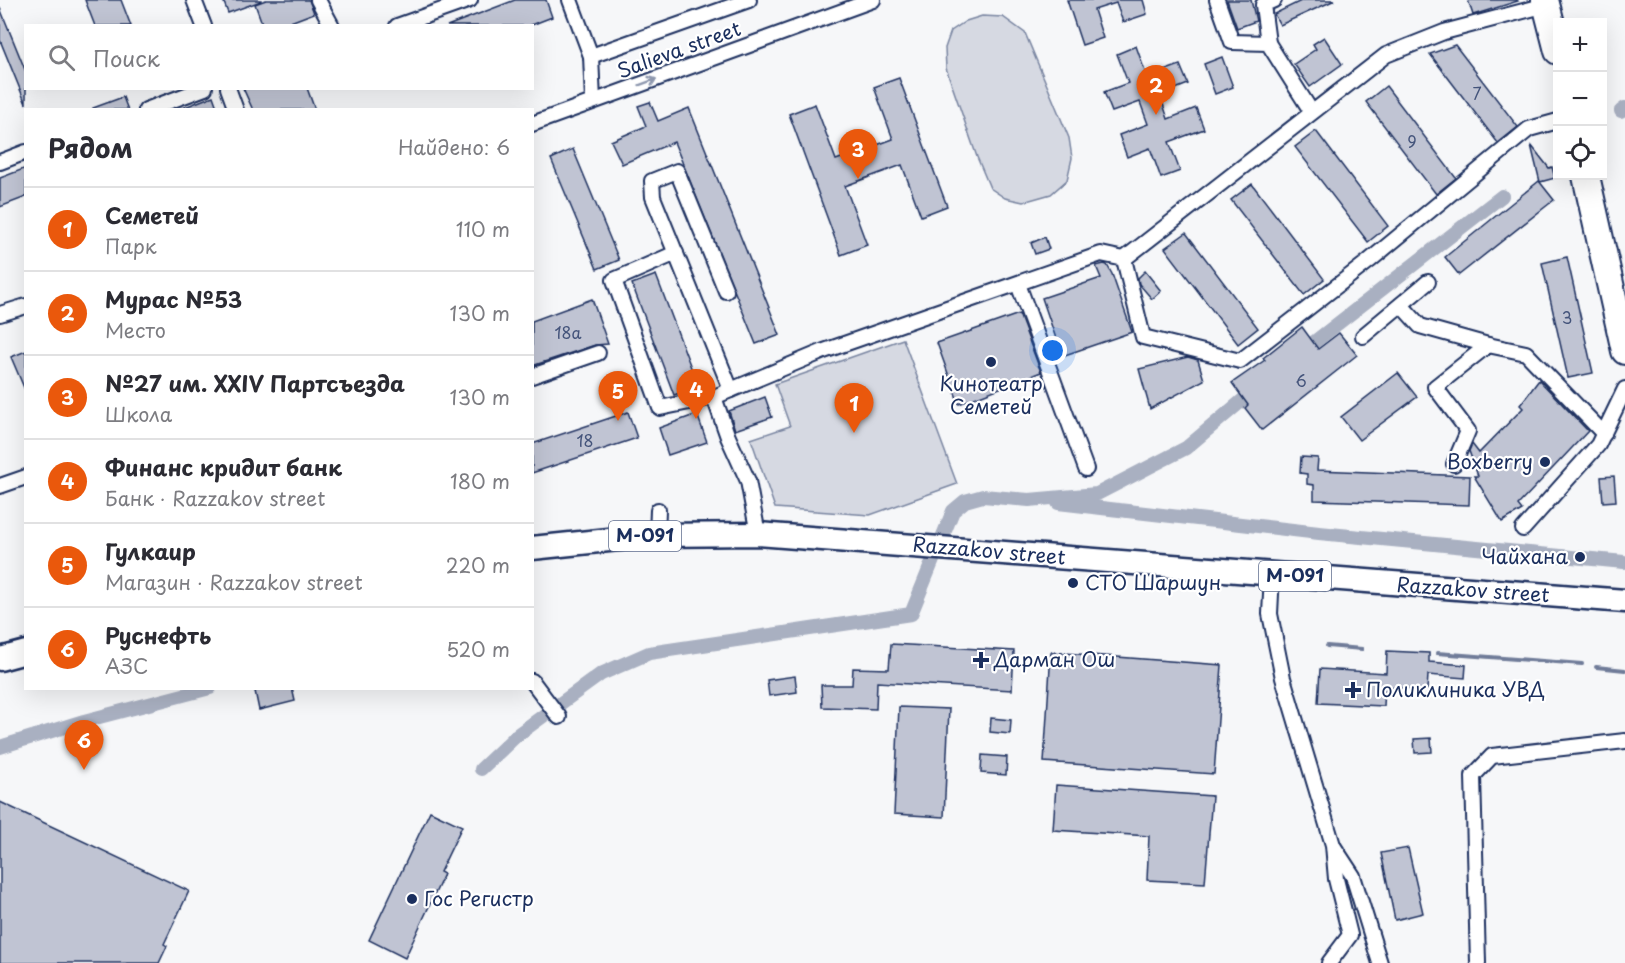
<!DOCTYPE html>
<html lang="ru">
<meta charset="utf-8">
<style>
:root{--surface:#fff;--page:#f7f7f7;--text:#2b2b33;--muted:#7c7c81;--line:#e1e1e2;--accent:#ea580c}
body{margin:0;font-family:"Playpen Sans",sans-serif;background:var(--page);color:var(--text)}
.controls{position:absolute;right:18px;top:18px;display:grid;overflow:hidden;border-radius:0px;box-shadow:0 6px 24px #0002}
.controls button{width:54px;height:54px;display:grid;place-items:center;padding:0;border:0;border-bottom:2px solid var(--line);background:var(--surface);color:var(--text);font:30px sans-serif}
.you{position:absolute;left:1053px;top:351px;width:21px;height:21px;margin:-15px;border:4px solid #fff;border-radius:50%;background:#1a73e8;box-shadow:0 0 0 9px #1a73e833}
.badge{display:grid;place-items:center;width:39px;height:39px;border-radius:50%;background:var(--accent);color:#fff;font-size:20px;font-weight:700}
.pin{position:absolute;translate:-50% -50px;filter:drop-shadow(0 2px 3px #0008)}
.pin::after{content:'';position:absolute;top:32px;width:21px;height:18px;background:inherit;clip-path:polygon(0 0,100% 0,50% 100%)}
.list{margin:0;padding:0;list-style:none}
h2{display:flex;justify-content:space-between;align-items:center;height:78px;margin:0;padding:0 24px;font-size:26px}
h2 small{font-size:20px;font-weight:400;color:var(--muted)}
.list li{display:grid;grid-template-columns:39px 1fr auto;gap:18px;align-items:center;box-sizing:border-box;height:84px;padding:0 24px;border-top:2px solid var(--line)}
.list b{display:block;font-size:22px;white-space:nowrap}
.list p{margin:0;font-size:20px;white-space:nowrap;color:var(--muted)}
.list em{font-size:20px;font-style:normal;color:var(--muted)}
.icon{flex:none;width:33px;height:33px;fill:none;stroke:currentColor;stroke-width:2;stroke-linecap:round;stroke-linejoin:round}
.map{position:relative;flex:none;width:1625px;height:963px;overflow:hidden}
.search{position:absolute;background:var(--surface);box-shadow:0 6px 24px #0002;left:24px;top:24px;width:510px;height:66px;display:flex;align-items:center;gap:15px;box-sizing:border-box;padding:0 21px;border-radius:0px;color:var(--muted);font-size:22px}
.panel{position:absolute;background:var(--surface);box-shadow:0 6px 24px #0002;left:24px;top:108px;width:510px;height:582px;border-radius:0px}
.map>svg:first-child{display:block}
.green{fill:#d6d9e2;stroke:#7884a0;stroke-width:1.5}
.lines{fill:none;stroke-linecap:round;stroke-linejoin:round}
.stream{stroke:#707c99;stroke-width:4}
.canal{stroke:#a9b0c1;stroke-width:14}
.building{fill:#c0c4d3;stroke:#1b2f5e;stroke-width:1.5}
.street-casing{stroke:#1b2f5e;stroke-width:18}
.primary-casing{stroke:#1b2f5e;stroke-width:27}
.highway-casing{stroke:#1b2f5e;stroke-width:30}
.street{stroke:#fff;stroke-width:14}
.primary{stroke:#fff;stroke-width:22}
.highway{stroke:#fff;stroke-width:26}
.oneway{stroke:#8d97ae}
.poi-dot{fill:#1b2f5e;stroke:#fff;stroke-width:2}
.labels{text-anchor:middle;stroke-width:4.5;stroke-linejoin:round;paint-order:stroke}
.number-label{font-size:16px;fill:#44547b}
.shield{fill:#fff;stroke:#5f6d8e;stroke-width:1.5}
.shield-label{font-size:18px;font-weight:bold;fill:#1b2f5e}
.street-label{font-size:20px;fill:#1b2f5e;stroke:#fff}
.poi-label{font-size:20px;fill:#1b2f5e;stroke:#fff;text-anchor:start}
</style>
<div class="map">
<svg width="1625" height="963" viewBox="0 0 1625 963">
<rect width="100%" height="100%" fill="#f6f7f9"/>
<filter id="ink" filterUnits="userSpaceOnUse"><feTurbulence type="fractalNoise" baseFrequency=".0167" numOctaves="2"/><feDisplacementMap in="SourceGraphic" scale="12" xChannelSelector="R" yChannelSelector="G"/><feConvolveMatrix kernelMatrix="1 2 1 2 8 2 1 2 1" color-interpolation-filters="sRGB"/></filter>
<g filter="url(#ink)">
<!-- green -->
<g class="green">
<path d="M982,16L1003,17L1025,33L1069,138L1072,158L1067,180L1051,194L1023,202L1005,198L990,188L977,157L946,68L945,48L951,31L966,21Z"/>
<path d="M903,339L957,484L870,515L775,508L751,439L790,426L775,384Z"/>
</g>
<g class="lines">
<!-- stream -->
<g class="stream">
<path d="M1327,646L1362,649"/>
<path d="M1437,653L1582,664"/>
<path d="M1596,667L1625,670"/>
</g>
<!-- canal -->
<g class="canal">
<path d="M1621,111L1625,108"/>
<path d="M1300,353L1502,196"/>
<path d="M1058,503L1319,533L1624,562"/>
<path d="M0,747L84,721L210,688"/>
<path d="M481,769L517,735L601,674L649,653L911,614L953,511L965,501L983,496L1029,500L1097,494L1186,448L1257,388"/>
</g>
</g>
<!-- building -->
<g class="building">
<path d="M85,0H121L131,26H95Z"/>
<path d="M223,0H261V1L228,13Z"/>
<path d="M266,0H309L314,13L280,26H263L255,4Z"/>
<path d="M515,0H546L552,17L529,26H447Z"/>
<path d="M1067,0H1143L1147,14L1123,22L1116,3L1094,10L1103,38L1082,45Z"/>
<path d="M1227,0H1251L1256,21L1237,28Z"/>
<path d="M1303,0H1335L1280,25L1274,14Z"/>
<path d="M1468,0H1517L1518,1L1473,15Z"/>
<path d="M0,8L26,72V104L0,40Z"/>
<path d="M1324,37L1342,64L1310,87L1294,64L1316,49L1313,44Z"/>
<path d="M1455,45L1518,127L1498,143L1430,54Z"/>
<path d="M1136,46L1147,77L1180,65L1188,84L1160,95L1168,119L1196,108L1204,129L1169,142L1180,171L1161,178L1150,148L1127,157L1119,135L1148,124L1140,102L1112,112L1104,92L1128,83L1117,54Z"/>
<path d="M1222,57L1233,87L1215,94L1204,64Z"/>
<path d="M899,78L947,206L921,216L902,165L845,186L867,245L841,255L789,114L815,104L836,160L893,139L874,87Z"/>
<path d="M1386,86L1456,178L1436,194L1366,102Z"/>
<path d="M243,88H307L315,110H253Z"/>
<path d="M213,96L218,110H180V109Z"/>
<path d="M123,97L128,110H93V108Z"/>
<path d="M650,102L658,121L689,108L780,335L756,344L674,142L622,164L611,141L646,126L638,106Z"/>
<path d="M1316,131L1388,226L1368,242L1295,147Z"/>
<path d="M1531,145L1549,168L1552,167L1555,178L1540,182Z"/>
<path d="M573,149L619,260L597,269L551,159Z"/>
<path d="M26,168V197L0,207V178Z"/>
<path d="M1539,181L1554,200L1459,275L1445,257Z"/>
<path d="M1252,184L1324,279L1304,295L1231,200Z"/>
<path d="M1186,233L1258,328L1238,344L1165,248Z"/>
<path d="M1045,237L1049,249L1035,254L1031,243Z"/>
<path d="M1567,257L1593,373L1568,378L1542,263Z"/>
<path d="M1104,264L1107,265L1112,274L1132,332L1062,356L1042,298L1101,278L1096,266Z"/>
<path d="M1145,271L1161,291L1152,299L1139,284L1138,278Z"/>
<path d="M656,275L698,386L674,395L632,284Z"/>
<path d="M592,299L608,344L595,345L532,366V321Z"/>
<path d="M1019,314L1041,372L959,404L937,343Z"/>
<path d="M1302,327L1318,349L1339,333L1357,355L1262,430L1245,408L1248,405L1232,383L1265,360L1263,358Z"/>
<path d="M26,351V390H25L11,357Z"/>
<path d="M1188,357L1198,360L1204,380L1150,409L1139,369Z"/>
<path d="M1398,373L1417,397L1359,440L1341,417Z"/>
<path d="M1539,380L1588,431L1518,505L1522,510L1502,522L1474,476H1478L1469,451L1472,444L1479,453L1523,408L1520,405Z"/>
<path d="M765,397L772,417L735,430L729,411Z"/>
<path d="M628,412L637,438L532,473V444Z"/>
<path d="M697,414L707,442L668,455L659,428Z"/>
<path d="M1301,457L1318,458L1317,470L1470,476L1469,505L1314,500V485L1307,484V474L1300,473Z"/>
<path d="M1614,476L1616,501L1603,502L1601,477Z"/>
<path d="M891,644L1014,651L1012,690L877,682L876,709L822,707L821,685H852L853,668L889,669Z"/>
<path d="M1387,651L1429,653V662L1466,665L1465,678L1428,675L1427,690L1385,687L1384,706L1318,703L1320,669L1386,673Z"/>
<path d="M1051,652L1222,665L1214,774L1044,762Z"/>
<path d="M795,676L797,692L769,696L767,680Z"/>
<path d="M266,688H292L295,701L259,710L255,691Z"/>
<path d="M899,707L949,709L944,817L894,814Z"/>
<path d="M991,718L1011,720L1010,734L990,732Z"/>
<path d="M1431,738L1432,752L1415,753L1414,739Z"/>
<path d="M982,755L1007,757L1006,775L981,773Z"/>
<path d="M1056,785L1212,796L1205,883L1147,880L1149,836L1053,830Z"/>
<path d="M0,802L189,891L164,944L167,946L159,963H0Z"/>
<path d="M430,811L462,826L440,872L444,874L405,958L369,940Z"/>
<path d="M1408,848L1423,913L1395,920L1381,853Z"/>
</g>
<g class="lines">
<!-- street casing -->
<g class="street-casing">
<g id="street">
<path d="M194,0L204,26"/>
<path d="M318,0L332,26"/>
<path d="M570,0L591,56"/>
<path d="M1217,0L1232,42L1268,43L1311,111"/>
<path d="M1546,5L1444,32L1386,55L1124,259L1143,337L1240,361L1369,261L1529,129L1558,121"/>
<path d="M397,26L470,0"/>
<path d="M1268,43L1263,5L1274,0"/>
<path d="M591,56L749,0"/>
<path d="M591,56L593,101"/>
<path d="M228,88L236,110"/>
<path d="M146,110L205,88"/>
<path d="M532,124L873,0"/>
<path d="M0,162L26,152"/>
<path d="M676,253L614,280L660,408L714,397L824,351L1101,254L1124,259"/>
<path d="M1018,284L1086,469"/>
<path d="M726,291L677,171L652,181L653,197L731,390"/>
<path d="M1401,305L1420,326L1488,345"/>
<path d="M0,314L26,306"/>
<path d="M1363,336L1428,282"/>
<path d="M532,376L598,353"/>
<path d="M714,397L728,437L748,481L758,534"/>
<path d="M1454,464L1468,431L1435,387L1488,345L1526,353L1604,434"/>
<path d="M0,486L26,477"/>
<path d="M1523,529L1598,445L1625,389"/>
<path d="M657,535L658,510"/>
<path d="M1272,574L1270,614L1283,678L1333,845L1336,879L1350,935L1329,963"/>
<path d="M532,681L559,717"/>
<path d="M1334,847L1353,876L1380,963"/>
<path d="M1478,963L1473,776L1492,756L1625,741"/>
</g>
</g>
<!-- primary casing -->
<g class="primary-casing">
<g id="primary">
<path d="M532,548L657,535L758,534L1625,601"/>
<path d="M0,659L26,652"/>
</g>
</g>
<!-- highway casing -->
<g class="highway-casing">
<g id="highway">
<path d="M1545,0L1558,51"/>
<path d="M1586,176L1625,351"/>
</g>
</g>
<!-- street -->
<use href="#street" class="street"/>
<!-- primary -->
<use href="#primary" class="primary"/>
<!-- highway -->
<use href="#highway" class="highway"/>
</g>
<!-- one-way arrows -->
<defs><path id="oneway-shaft" d="M-6 0H5M1.5-3L5.5 0L1.5 3" fill="none" stroke-width="1.6" stroke-linecap="round" stroke-linejoin="round" transform="scale(1.5)"/></defs>
<use class="oneway" href="#oneway-shaft" transform="translate(648 82) rotate(-20)"/>
</g>
<!-- markers -->
<g class="poi-dot">
<circle cx="991" cy="362" r="6"/>
<circle cx="1545" cy="462" r="6"/>
<circle cx="1580" cy="557" r="6"/>
<circle cx="1073" cy="583" r="6"/>
<path d="M978 651h6v6h6v6h-6v6h-6v-6h-6v-6h6z"/>
<path d="M1350 681h6v6h6v6h-6v6h-6v-6h-6v-6h6z"/>
<circle cx="412" cy="899" r="6"/>
</g>
<g class="labels">
<!-- number labels -->
<g class="number-label">
<text x="1477" y="100">7</text>
<text x="1412" y="148">9</text>
<text x="1567" y="324">3</text>
<text x="568" y="339">18а</text>
<text x="1301" y="387">6</text>
<text x="585" y="447">18</text>
</g>
<!-- shield labels -->
<g class="shield">
<rect x="609" y="521" width="72" height="30" rx="4.5"/>
<rect x="1259" y="561" width="72" height="30" rx="4.5"/>
</g>
<g class="shield-label">
<text x="645" y="542">М-091</text>
<text x="1295" y="582">М-091</text>
</g>
<!-- street labels -->
<g class="street-label">
<text transform="translate(679 50) rotate(-20)" y="7">Salieva street</text>
<text transform="translate(989 551) rotate(5)" y="7">Razzakov street</text>
<text transform="translate(1473 590) rotate(4)" y="7">Razzakov street</text>
</g>
<!-- poi labels -->
<g class="poi-label">
<text x="991" y="391" text-anchor="middle">Кинотеатр<tspan x="991" dy="23">Семетей</tspan></text>
<text x="1533" y="469" text-anchor="end">Boxberry</text>
<text x="1568" y="564" text-anchor="end">Чайхана</text>
<text x="1085" y="590">СТО Шаршун</text>
<text x="994" y="667">Дарман Ош</text>
<text x="1366" y="697">Поликлиника УВД</text>
<text x="424" y="906">Гос Регистр</text>
</g>
</g>
</svg>
<div class="controls">
<button>+</button>
<button>−</button>
<button><svg class="icon" aria-label="locate" viewBox="0 0 24 24"><circle cx="12" cy="12" r="6"/><path d="M12 2v4M12 18v4M2 12h4M18 12h4"/></svg></button>
</div>
<div class="you"></div>
<div class="pin badge" style="left:854px;top:433px">1</div>
<div class="pin badge" style="left:1156px;top:115px">2</div>
<div class="pin badge" style="left:858px;top:179px">3</div>
<div class="pin badge" style="left:696px;top:419px">4</div>
<div class="pin badge" style="left:618px;top:421px">5</div>
<div class="pin badge" style="left:84px;top:770px">6</div>
<div class="search"><svg class="icon" aria-label="search" viewBox="0 0 24 24"><circle cx="10" cy="10" r="6"/><path d="M15 15l6 6"/></svg>Поиск</div>
<section class="panel">
<h2>Рядом<small>Найдено: 6</small></h2>
<ul class="list">
<li><span class="badge">1</span><div><b>Семетей</b><p>Парк</p></div><em>110 m</em></li>
<li><span class="badge">2</span><div><b>Мурас №53</b><p>Место</p></div><em>130 m</em></li>
<li><span class="badge">3</span><div><b>№27 им. XXIV Партсъезда</b><p>Школа</p></div><em>130 m</em></li>
<li><span class="badge">4</span><div><b>Финанс кридит банк</b><p>Банк · Razzakov street</p></div><em>180 m</em></li>
<li><span class="badge">5</span><div><b>Гулкаир</b><p>Магазин · Razzakov street</p></div><em>220 m</em></li>
<li><span class="badge">6</span><div><b>Руснефть</b><p>АЗС</p></div><em>520 m</em></li>
</ul>
</section>
</div>
